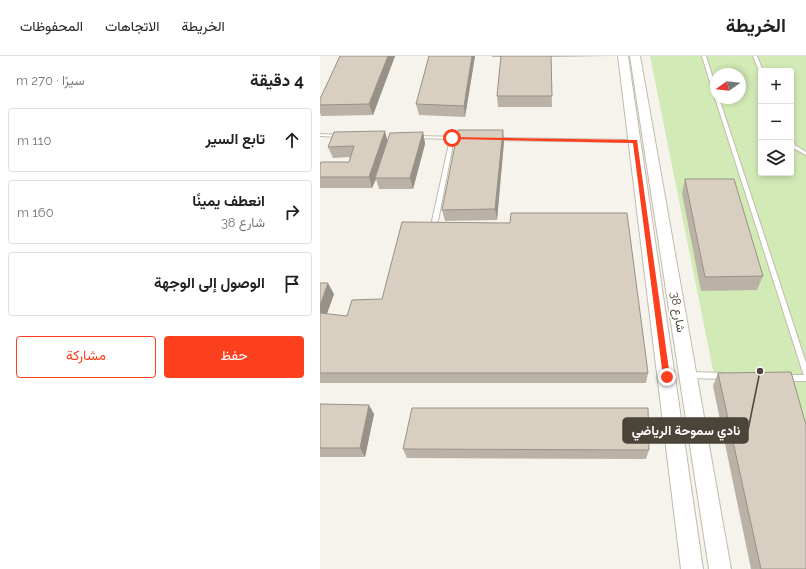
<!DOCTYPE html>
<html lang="ar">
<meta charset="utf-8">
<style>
:root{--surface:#fff;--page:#f6f6f6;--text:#222;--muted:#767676;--line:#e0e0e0;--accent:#fc3f1d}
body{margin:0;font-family:Raleway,Vazirmatn,sans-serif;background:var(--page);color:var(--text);direction:rtl}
.controls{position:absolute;right:12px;top:12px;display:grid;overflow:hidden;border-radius:4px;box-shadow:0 2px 6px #0003}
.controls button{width:36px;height:36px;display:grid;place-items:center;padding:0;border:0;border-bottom:1px solid var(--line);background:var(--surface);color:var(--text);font:20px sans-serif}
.compass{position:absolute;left:390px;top:12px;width:36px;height:36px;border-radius:50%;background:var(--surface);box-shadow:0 2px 6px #0003;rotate:256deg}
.stop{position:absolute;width:12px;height:12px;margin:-9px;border:3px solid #fc3f1d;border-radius:50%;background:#fff}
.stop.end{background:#fc3f1d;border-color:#fff;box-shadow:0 1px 4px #0008}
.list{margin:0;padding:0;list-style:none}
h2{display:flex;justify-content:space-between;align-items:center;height:52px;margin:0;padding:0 16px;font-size:17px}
h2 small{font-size:13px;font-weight:400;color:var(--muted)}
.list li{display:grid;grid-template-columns:26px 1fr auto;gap:12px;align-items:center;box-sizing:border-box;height:64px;margin:0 8px 8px;padding:0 8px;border:1px solid var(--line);border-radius:4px}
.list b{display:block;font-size:15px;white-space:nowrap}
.list p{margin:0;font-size:13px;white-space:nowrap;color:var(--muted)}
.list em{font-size:13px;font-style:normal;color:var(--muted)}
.actions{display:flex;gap:8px;padding:12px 16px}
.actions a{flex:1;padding:9px 0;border:1px solid var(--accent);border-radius:4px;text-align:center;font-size:14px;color:var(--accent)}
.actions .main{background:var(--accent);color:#fff}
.icon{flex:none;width:22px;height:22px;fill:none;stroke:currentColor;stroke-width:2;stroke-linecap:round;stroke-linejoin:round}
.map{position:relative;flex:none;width:486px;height:513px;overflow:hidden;direction:ltr}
header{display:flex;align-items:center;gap:24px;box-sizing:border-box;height:56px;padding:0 20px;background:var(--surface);border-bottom:1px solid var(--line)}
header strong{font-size:19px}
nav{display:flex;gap:22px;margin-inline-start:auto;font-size:14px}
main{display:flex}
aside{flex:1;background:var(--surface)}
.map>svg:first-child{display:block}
.green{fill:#d2eab5;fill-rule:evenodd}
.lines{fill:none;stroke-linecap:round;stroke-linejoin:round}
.service-casing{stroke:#c2bbae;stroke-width:2}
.tertiary-casing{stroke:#c2bbae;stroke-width:2}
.service{fill:#fff;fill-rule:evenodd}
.tertiary{fill:#fff;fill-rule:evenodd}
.wall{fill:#bab2a6}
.shaded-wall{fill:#979187}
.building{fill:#d8cfc1;stroke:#979187}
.route{fill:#fc3f1d}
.labels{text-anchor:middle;stroke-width:3;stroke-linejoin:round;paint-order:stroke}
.street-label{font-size:12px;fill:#4b4439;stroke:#fff}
.leader{fill:none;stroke:#4b4439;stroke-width:1.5}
.callout-dot{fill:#4b4439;stroke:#fff;stroke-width:1.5}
.callout{fill:#4b4439;stroke:#4b4439;stroke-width:1.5}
.callout-label{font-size:13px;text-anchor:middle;font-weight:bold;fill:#fff}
</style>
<header>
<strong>الخريطة</strong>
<nav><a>الخريطة</a><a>الاتجاهات</a><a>المحفوظات</a></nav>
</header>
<main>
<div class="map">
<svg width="486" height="513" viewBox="0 0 486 513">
<rect width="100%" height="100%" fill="#f6f3ec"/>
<!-- green -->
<path class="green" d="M330,0H486V513H433ZM441,15H471V117H441ZM396,18H420V42H396Z"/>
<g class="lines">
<!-- service casing -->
<g class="service-casing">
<g id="service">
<path d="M382,0H386L396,32V40L394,39Z"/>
<path d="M433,0H437L443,15H441V16L439,15Z"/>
<path d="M396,41V42H399L486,307V325H466L464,324L463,322L464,320L466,319H484L483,317L395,42Z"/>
<path d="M0,78L20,79L22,80L20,81L0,80Z"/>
<path d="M95,80L144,81L146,82L144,83H134L118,165L115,167L112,165L130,83L97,82L95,81Z"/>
<path d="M175,82L315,84L317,85L315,86L177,84L175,83Z"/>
<path d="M471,84H473L475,89L486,96V99L471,91Z"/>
<path d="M370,316L404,317L406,318L407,320L406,322L404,323L370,322L368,321L367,319L368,317Z"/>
</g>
</g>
<!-- tertiary casing -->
<g class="tertiary-casing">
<g id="tertiary">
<path d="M298,0H308L383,513H361Z"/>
<path d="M310,0H320L411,513H389Z"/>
</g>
</g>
<!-- service -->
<use href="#service" class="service"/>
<!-- tertiary -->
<use href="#tertiary" class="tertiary"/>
</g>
<!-- wall -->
<g class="wall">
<path d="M20,0H75L53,59L1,60L0,57V49Z"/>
<path d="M109,0H155L145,61L99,59L96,48Z"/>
<path d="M172,0H288L231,1L232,51H178L177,40L181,1H172Z"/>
<path d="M103,76L105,88L93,133H59L56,123L52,132H0V109L29,106L30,101L13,102L8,91L68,86Z"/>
<path d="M184,85L177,164L125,165L122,154Z"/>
<path d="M365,123L443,220L437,234L381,235L362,137Z"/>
<path d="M0,227L14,238L7,258L328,317L326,327H0Z"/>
<path d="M398,317L486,513H431L393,330Z"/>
<path d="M0,348L54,358L45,401H0Z"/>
<path d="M83,393L329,394L326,403L87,402Z"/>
</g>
<!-- shaded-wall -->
<g class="shaded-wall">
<path d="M68,0H75L53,59L49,48Z"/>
<path d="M152,0H155L145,61L144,50Z"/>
<path d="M183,74L184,85L177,164L175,153Z"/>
<path d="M65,75L68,87L55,122L56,123L52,132L49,121Z"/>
<path d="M103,76L105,88L93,133L90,122Z"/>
<path d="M8,227L14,238L3,268L0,262V250Z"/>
<path d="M49,349L54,358L45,401L40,392Z"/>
</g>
<!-- building -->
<g class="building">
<path d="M20,0H68L49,48L0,49V43Z"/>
<path d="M109,0H152L144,50L96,48Z"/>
<path d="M181,0H231L232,40H177Z"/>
<path d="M138,74H183L175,153L122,154Z"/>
<path d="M65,75L49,121H0V109L1,106H29L34,90L8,91L14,76Z"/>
<path d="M103,76L90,122H55L70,77Z"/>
<path d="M365,123H414L443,220L385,221Z"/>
<path d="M191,157H307L328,317H0V257L27,260L32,244L62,243L82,166L190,167Z"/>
<path d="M0,227H8L0,250Z"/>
<path d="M471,316L486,369V513H441L398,317Z"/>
<path d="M0,348L49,349L40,392H0Z"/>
<path d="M92,352H328L329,394L83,393Z"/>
</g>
<!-- route -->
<path class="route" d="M131,81L317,84L350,321L349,323L347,324L343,321L313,87L132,83Z"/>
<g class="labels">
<!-- street labels -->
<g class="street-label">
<text transform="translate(358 256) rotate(81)" y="4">شارع 38</text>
</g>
</g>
<!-- callouts -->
<path class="leader" d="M440 315L428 374"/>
<circle class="callout-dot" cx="440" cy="315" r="4"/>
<rect class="callout" x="303" y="362" width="125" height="25" rx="4"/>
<g class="callout-label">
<text x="366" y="379">نادي سموحة الرياضي</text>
</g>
</svg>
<div class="controls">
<button>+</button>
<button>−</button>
<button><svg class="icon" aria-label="layers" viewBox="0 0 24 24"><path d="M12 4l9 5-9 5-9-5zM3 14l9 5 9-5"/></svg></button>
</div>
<svg class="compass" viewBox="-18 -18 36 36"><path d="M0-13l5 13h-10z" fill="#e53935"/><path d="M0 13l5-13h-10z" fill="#767676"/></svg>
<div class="stop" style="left:132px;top:82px"></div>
<div class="stop end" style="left:347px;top:321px"></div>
</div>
<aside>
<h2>4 دقيقة<small>سيرًا · 270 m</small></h2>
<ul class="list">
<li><svg class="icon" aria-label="ahead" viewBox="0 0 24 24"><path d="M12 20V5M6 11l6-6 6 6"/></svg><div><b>تابع السير</b></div><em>110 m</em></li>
<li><svg class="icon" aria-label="right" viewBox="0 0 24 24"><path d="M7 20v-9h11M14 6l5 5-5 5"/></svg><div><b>انعطف يمينًا</b><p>شارع 38</p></div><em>160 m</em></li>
<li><svg class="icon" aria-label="arrive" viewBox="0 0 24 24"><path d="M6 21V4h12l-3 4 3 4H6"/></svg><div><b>الوصول إلى الوجهة</b></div></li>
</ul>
<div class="actions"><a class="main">حفظ</a><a>مشاركة</a></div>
</aside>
</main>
